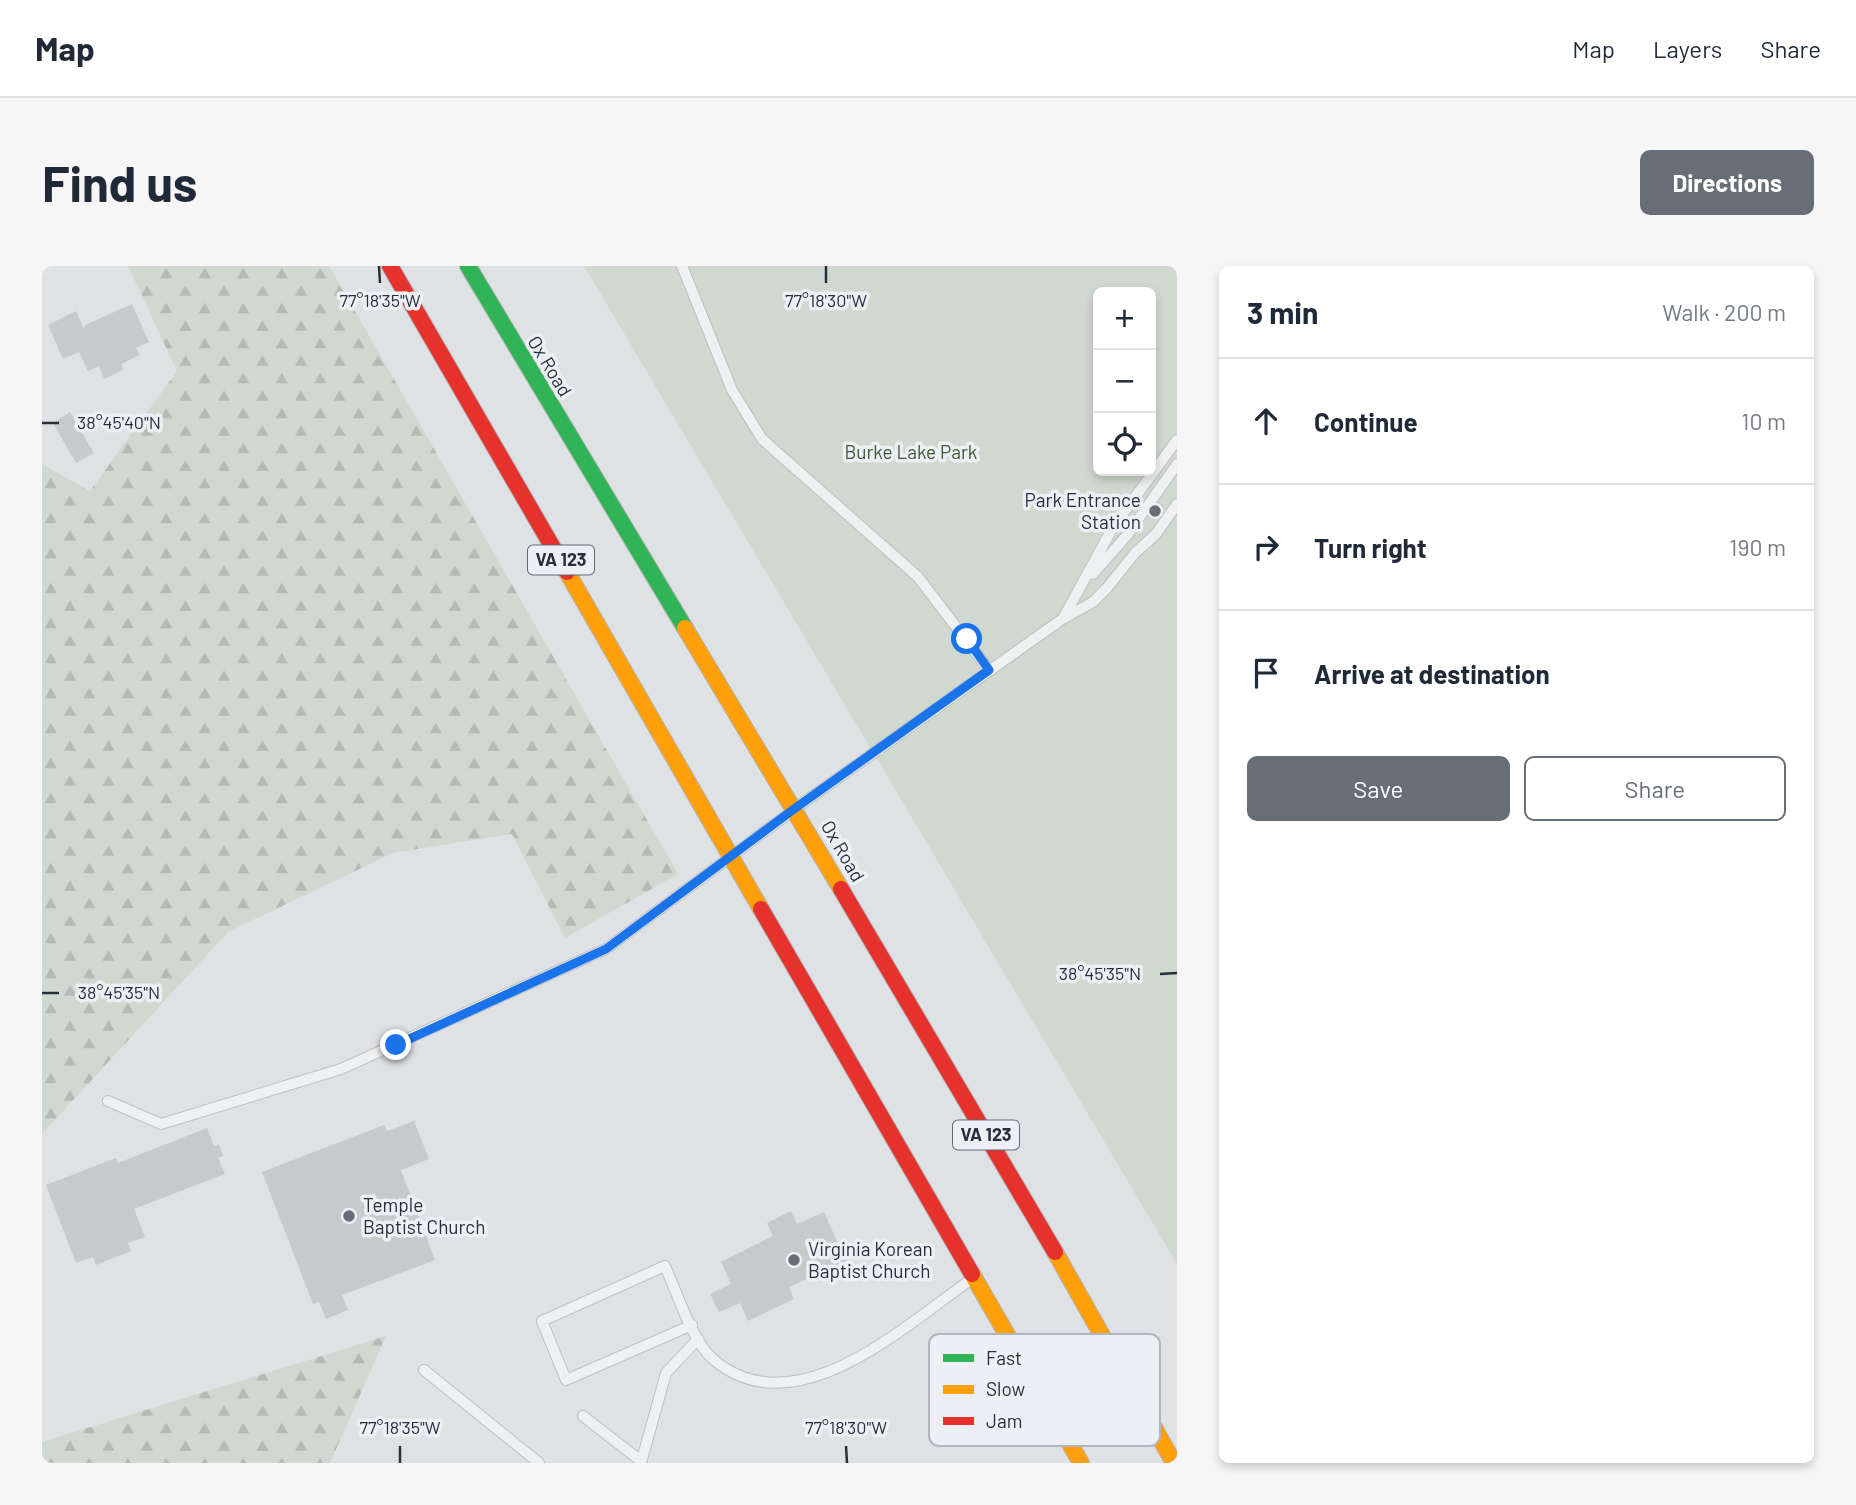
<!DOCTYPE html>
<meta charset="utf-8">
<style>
:root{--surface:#fff;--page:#f6f6f7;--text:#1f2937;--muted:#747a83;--line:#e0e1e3;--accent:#676e78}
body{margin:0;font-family:Barlow,sans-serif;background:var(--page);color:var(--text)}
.controls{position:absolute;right:21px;top:21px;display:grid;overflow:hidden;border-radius:10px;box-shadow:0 4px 10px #0003}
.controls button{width:63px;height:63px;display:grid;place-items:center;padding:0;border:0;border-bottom:2px solid var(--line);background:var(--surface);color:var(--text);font:35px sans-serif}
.stop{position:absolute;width:21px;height:21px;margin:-16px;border:5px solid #1a73e8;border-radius:50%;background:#fff}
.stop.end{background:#1a73e8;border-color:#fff;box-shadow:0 2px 7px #0008}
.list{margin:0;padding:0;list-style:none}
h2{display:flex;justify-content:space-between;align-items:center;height:91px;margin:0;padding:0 28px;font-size:30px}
h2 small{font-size:23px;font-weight:400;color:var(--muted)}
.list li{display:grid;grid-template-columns:46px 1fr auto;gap:21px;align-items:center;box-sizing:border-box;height:126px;padding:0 28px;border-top:2px solid var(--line)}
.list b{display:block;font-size:26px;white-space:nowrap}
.list em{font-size:23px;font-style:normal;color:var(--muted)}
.actions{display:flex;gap:14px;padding:21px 28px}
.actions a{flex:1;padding:16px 0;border:2px solid var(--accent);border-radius:10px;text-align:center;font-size:24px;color:var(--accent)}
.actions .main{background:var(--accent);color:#fff}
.icon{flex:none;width:38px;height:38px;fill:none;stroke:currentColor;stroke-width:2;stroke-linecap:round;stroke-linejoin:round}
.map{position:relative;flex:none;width:1135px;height:1197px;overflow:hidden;border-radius:10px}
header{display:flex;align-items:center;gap:42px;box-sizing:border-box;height:98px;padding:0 35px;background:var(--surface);border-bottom:2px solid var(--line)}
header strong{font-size:33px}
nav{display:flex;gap:38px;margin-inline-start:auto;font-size:24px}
.intro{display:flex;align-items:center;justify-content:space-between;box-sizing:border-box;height:168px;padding:0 42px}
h1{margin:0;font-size:49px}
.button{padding:18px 32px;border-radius:10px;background:var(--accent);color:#fff;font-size:24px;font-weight:700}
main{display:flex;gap:42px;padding:0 42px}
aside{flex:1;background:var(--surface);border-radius:10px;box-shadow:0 4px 10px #0003}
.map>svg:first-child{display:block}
.forest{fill:url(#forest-firs)}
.green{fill:#d0d9d0;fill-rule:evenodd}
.building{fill:#c7cacd}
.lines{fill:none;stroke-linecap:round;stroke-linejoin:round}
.lane-casing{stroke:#bdc0c3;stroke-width:12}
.fast-casing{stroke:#b1b5b9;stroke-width:18}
.slow-casing{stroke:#b1b5b9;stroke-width:18}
.jam-casing{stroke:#b1b5b9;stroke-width:18}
.lane{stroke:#eff0f1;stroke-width:10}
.fast{stroke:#30b455;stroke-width:16}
.slow{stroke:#ff9f0a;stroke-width:16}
.jam{stroke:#e5322d;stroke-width:16}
.route{stroke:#1a73e8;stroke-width:9}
.ticks{fill:none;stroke:#26303d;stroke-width:2.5}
.poi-dot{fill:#676e78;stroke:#ecf0f5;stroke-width:2.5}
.labels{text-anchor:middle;stroke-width:7;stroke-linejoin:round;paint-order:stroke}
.shield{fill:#ecf0f5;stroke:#616a74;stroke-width:2}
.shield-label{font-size:18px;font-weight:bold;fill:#26303d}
.street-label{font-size:19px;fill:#26303d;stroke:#ecf0f5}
.park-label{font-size:19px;fill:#3d5934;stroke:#ecf0f5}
.poi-label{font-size:19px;fill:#26303d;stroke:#ecf0f5;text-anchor:start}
.key{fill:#ecf0f5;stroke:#b1b6be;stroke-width:2}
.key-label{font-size:19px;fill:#26303d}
.ticks-label{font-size:18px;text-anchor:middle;fill:#26303d;stroke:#ecf0f5;stroke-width:7;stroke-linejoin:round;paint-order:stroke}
</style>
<header>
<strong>Map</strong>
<nav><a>Map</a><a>Layers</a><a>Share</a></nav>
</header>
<div class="intro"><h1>Find us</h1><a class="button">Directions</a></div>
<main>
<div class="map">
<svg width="1135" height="1197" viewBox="0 0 1135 1197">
<defs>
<pattern id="forest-firs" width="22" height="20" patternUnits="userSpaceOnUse" patternTransform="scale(1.75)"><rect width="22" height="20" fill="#d0d9d0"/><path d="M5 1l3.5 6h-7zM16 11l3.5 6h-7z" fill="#b2bbb4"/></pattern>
</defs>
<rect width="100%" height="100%" fill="#dfe2e5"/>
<!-- forest -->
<g class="forest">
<path d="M86,0H287L636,608L523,672L470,568L351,587L186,666L0,868V198L48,225L135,105Z"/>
<path d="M344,1070L288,1197H0V1176Z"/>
</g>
<!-- green -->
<path class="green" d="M542,0H1135V998ZM1056,26H1109V205H1056Z"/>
<!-- building -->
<g class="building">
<path d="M90,38L107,76L94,82L98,89L79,98L81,104L62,113L57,100L46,105L37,86L21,93L6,59L34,45L42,63L43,59Z"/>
<path d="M28,146L52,187L34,197L11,157Z"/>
<path d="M1115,235L1122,240L1112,254L1105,250Z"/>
<path d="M372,855L387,893L359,904L393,994L300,1029L306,1044L284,1053L277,1036L271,1038L220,906L342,859L345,865Z"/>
<path d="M165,862L172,880L177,878L181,890L176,892L183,908L92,943L103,971L86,977L89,985L54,999L51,991L34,997L4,919L74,892L76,897Z"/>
<path d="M749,945L755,958L782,946L804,995L747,1021L752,1033L706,1055L698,1037L677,1046L668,1028L689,1018L679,996L731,970L725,957Z"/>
</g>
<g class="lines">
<!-- lane casing -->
<g class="lane-casing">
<g id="lane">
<path d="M640,0L690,124L720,173L876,311L947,404"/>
<path d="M1051,308L1086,268L1135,198"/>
<path d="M1022,351L1071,261L1135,174"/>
<path d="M758,539L1019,354L1051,336L1065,322L1093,287L1114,268L1135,238"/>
<path d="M66,835L119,858L299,803L564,683L746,548"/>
<path d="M650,1059L524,1114L500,1055L623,1000C635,1026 650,1076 672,1094C753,1162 861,1061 927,1015"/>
<path d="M382,1104L497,1197"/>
<path d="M541,1150L599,1195"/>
<path d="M599,1197L624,1107L656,1073"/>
</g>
</g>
<!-- fast casing -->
<g class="fast-casing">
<path id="fast" d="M426,0L643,362"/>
</g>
<!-- slow casing -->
<g class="slow-casing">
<g id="slow">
<path d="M525,306L719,643"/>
<path d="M643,362L799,623"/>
<path d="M1013,986L1132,1197"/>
<path d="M930,1008L1039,1197"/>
</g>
</g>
<!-- jam casing -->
<g class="jam-casing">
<g id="jam">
<path d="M348,0L525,306"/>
<path d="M799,623L1013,986"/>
<path d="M719,643L930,1008"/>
</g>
</g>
<!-- lane -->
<use href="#lane" class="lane"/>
<!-- fast -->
<use href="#fast" class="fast"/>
<!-- slow -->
<use href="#slow" class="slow"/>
<!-- jam -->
<use href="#jam" class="jam"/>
</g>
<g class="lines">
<!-- route -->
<path class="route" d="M354,779L564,683L752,543L947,404L925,373"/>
</g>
<!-- ticks -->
<path class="ticks" d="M337,0L338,17M784,0V17M0,157H17M1118,708L1135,707M0,727H17M358,1180V1197M804,1180L805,1197"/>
<!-- markers -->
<g class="poi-dot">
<circle cx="1113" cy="245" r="7"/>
<circle cx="307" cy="950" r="7"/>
<circle cx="752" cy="994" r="7"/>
</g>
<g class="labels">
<!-- shield labels -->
<g class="shield">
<rect x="486" y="279.5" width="66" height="29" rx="5"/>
<rect x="911" y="854.5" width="66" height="29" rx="5"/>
</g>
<g class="shield-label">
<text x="519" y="300">VA 123</text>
<text x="944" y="875">VA 123</text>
</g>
<!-- street labels -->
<g class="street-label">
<text transform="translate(508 100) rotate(59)" y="7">Ox Road</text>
<text transform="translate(801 585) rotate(60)" y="7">Ox Road</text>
</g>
<!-- park labels -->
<g class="park-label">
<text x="869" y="193">Burke Lake Park</text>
</g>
<!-- poi labels -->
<g class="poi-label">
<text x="1099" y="241" text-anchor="end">Park Entrance<tspan x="1099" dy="22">Station</tspan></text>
<text x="321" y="946">Temple<tspan x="321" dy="22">Baptist Church</tspan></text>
<text x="766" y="990">Virginia Korean<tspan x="766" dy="22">Baptist Church</tspan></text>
</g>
</g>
<!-- legend -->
<rect x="887" y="1068" width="231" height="112" rx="10" class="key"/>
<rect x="901" y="1088" width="31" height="8" fill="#30b455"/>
<rect x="901" y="1119" width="31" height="9" fill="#ff9f0a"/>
<rect x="901" y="1151" width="31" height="8" fill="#e5322d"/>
<g class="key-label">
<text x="944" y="1099">Fast</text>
<text x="944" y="1130">Slow</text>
<text x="944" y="1162">Jam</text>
</g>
<g class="ticks-label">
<text x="338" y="41">77°18'35"W</text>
<text x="784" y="41">77°18'30"W</text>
<text x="77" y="163">38°45'40"N</text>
<text x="1058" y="714">38°45'35"N</text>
<text x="77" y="733">38°45'35"N</text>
<text x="358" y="1168">77°18'35"W</text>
<text x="804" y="1168">77°18'30"W</text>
</g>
</svg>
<div class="controls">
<button>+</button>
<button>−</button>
<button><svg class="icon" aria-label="locate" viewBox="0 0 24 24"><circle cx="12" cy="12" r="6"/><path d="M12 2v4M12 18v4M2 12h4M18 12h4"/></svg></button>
</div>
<div class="stop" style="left:925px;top:373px"></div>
<div class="stop end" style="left:354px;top:779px"></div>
</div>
<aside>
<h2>3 min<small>Walk · 200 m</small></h2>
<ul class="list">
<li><svg class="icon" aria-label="ahead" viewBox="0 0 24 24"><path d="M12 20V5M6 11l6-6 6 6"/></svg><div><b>Continue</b></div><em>10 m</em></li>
<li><svg class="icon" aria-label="right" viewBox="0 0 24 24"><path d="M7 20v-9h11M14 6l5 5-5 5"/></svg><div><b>Turn right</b></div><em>190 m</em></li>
<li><svg class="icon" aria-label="arrive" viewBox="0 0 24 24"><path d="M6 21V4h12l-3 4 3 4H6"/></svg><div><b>Arrive at destination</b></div></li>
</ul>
<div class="actions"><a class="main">Save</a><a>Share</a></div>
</aside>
</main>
